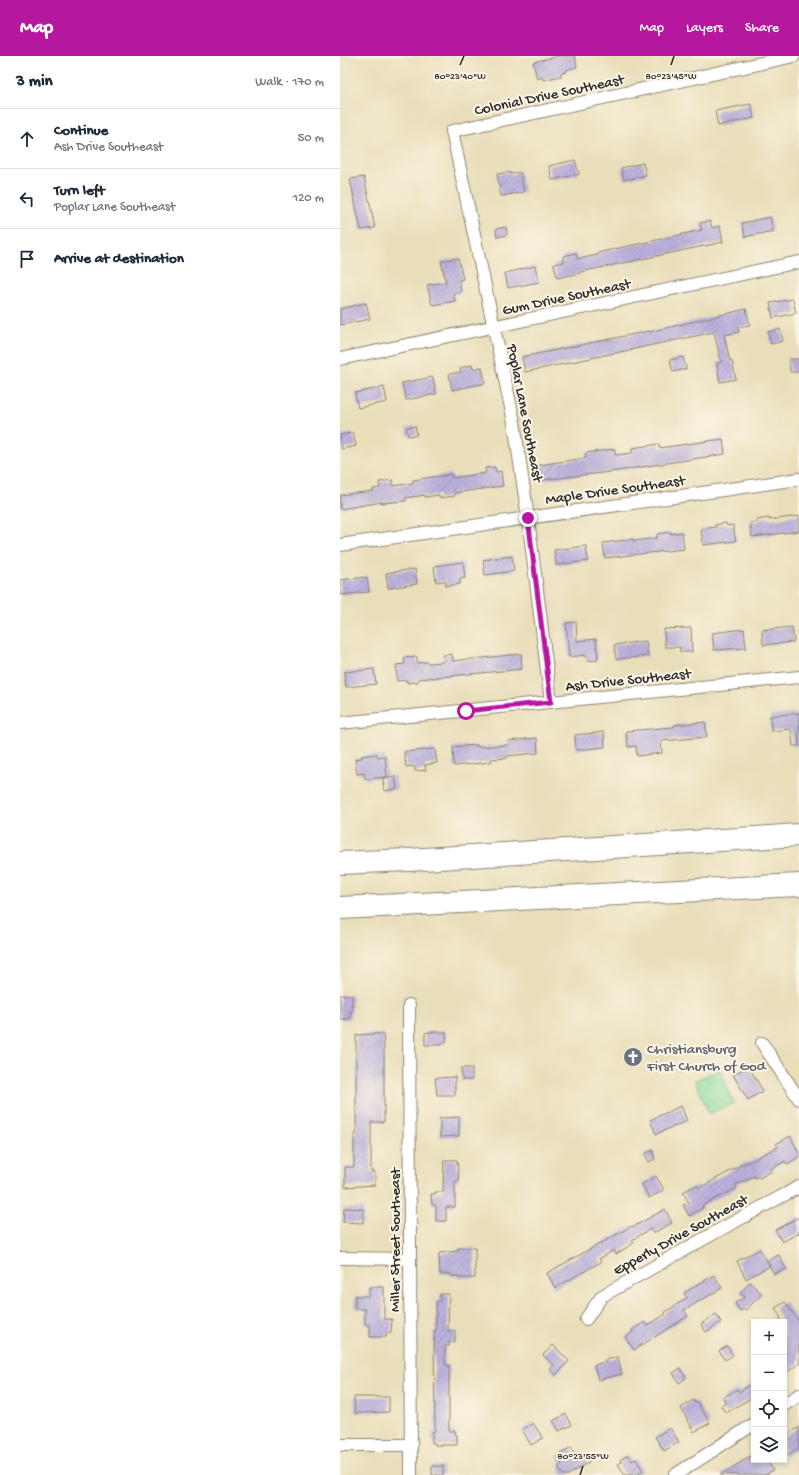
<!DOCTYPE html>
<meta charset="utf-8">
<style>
:root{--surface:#fff;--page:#f2f2f3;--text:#1f2937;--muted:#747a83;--line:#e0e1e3;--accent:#b5179e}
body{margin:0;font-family:"Gochi Hand",sans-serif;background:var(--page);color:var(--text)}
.controls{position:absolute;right:12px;bottom:12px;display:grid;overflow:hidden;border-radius:0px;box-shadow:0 2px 6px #0003}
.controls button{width:36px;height:36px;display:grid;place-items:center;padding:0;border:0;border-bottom:1px solid var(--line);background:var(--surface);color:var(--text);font:20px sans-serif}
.stop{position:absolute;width:12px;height:12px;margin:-9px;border:3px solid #b5179e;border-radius:50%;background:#fff}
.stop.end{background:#b5179e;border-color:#fff;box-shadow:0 1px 4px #0008}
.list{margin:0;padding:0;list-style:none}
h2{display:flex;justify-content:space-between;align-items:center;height:52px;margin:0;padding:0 16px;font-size:17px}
h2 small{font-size:13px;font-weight:400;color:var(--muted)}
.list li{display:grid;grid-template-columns:26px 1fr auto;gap:12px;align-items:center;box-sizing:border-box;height:60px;padding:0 16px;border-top:1px solid var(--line)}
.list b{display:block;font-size:15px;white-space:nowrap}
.list p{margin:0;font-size:13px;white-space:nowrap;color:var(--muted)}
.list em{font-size:13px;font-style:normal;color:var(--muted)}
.icon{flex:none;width:22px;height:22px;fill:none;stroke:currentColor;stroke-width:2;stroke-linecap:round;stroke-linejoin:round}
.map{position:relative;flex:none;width:459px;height:1419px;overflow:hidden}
header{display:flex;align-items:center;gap:24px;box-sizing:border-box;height:56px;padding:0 20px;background:var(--accent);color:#fff}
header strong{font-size:19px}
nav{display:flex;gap:22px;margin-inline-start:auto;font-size:14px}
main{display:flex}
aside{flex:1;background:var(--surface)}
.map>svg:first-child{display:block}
.grass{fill:url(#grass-dots);stroke:#5a8364}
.building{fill:url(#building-hatch)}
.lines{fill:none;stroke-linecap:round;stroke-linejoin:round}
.minor-casing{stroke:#8a8472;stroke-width:14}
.motorway-casing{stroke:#8a8472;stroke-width:24}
.minor{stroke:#fff;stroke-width:12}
.motorway{stroke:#fff;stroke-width:22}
.route{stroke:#b5179e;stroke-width:5}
.ticks{fill:none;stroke:#2b2b2b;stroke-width:1.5}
.labels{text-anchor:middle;stroke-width:4;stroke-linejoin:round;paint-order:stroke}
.street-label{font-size:15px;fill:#2b2b2b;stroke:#fcf5e5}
.worship-label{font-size:15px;fill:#5b616d;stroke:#fcf5e5;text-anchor:start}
.ticks-label{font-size:10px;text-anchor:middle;fill:#2b2b2b;stroke:#fcf5e5;stroke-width:4;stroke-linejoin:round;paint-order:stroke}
</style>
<header>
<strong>Map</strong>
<nav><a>Map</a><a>Layers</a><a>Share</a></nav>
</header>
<main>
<aside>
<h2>3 min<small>Walk · 170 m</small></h2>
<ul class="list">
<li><svg class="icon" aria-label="ahead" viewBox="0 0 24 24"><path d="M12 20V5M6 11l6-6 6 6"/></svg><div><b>Continue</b><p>Ash Drive Southeast</p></div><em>50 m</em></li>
<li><svg class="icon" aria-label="left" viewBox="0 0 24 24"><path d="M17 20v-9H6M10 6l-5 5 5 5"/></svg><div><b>Turn left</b><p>Poplar Lane Southeast</p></div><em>120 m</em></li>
<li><svg class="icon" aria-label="arrive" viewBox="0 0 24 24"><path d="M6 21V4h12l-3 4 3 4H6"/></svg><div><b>Arrive at destination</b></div></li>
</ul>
</aside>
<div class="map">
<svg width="459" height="1419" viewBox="0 0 459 1419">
<defs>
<pattern id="grass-dots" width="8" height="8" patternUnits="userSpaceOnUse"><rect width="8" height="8" fill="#88db9d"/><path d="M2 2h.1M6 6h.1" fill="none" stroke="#76bc87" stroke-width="1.8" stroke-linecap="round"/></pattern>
<pattern id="building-hatch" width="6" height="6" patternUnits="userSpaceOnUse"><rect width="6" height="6" fill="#bcb1dd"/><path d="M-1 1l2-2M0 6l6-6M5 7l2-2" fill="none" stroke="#9990b3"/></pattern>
</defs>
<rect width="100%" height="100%" fill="#fcf5e5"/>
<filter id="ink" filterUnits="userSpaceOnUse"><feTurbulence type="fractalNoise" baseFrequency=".025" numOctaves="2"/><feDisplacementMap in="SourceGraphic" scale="8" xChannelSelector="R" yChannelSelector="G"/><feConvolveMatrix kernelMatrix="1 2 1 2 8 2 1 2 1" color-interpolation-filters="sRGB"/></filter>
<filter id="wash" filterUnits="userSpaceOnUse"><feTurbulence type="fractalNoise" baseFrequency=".012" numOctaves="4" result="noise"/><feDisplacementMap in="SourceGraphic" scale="16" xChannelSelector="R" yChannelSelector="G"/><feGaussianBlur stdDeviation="0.9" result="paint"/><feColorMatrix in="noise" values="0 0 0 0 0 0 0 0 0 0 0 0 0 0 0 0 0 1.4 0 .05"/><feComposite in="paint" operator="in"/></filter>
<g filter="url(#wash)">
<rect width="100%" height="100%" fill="#e9deba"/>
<!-- grass -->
<path class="grass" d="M380,1014L394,1047L369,1058L355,1024Z"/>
<g id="blocks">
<!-- building -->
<g class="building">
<path d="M219,0H235L237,11L226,14V16L221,17V20L203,24L202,21L197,23L193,6Z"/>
<path d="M411,48L414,62L378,70L375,55Z"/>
<path d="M235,104L239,118L212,124L209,110Z"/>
<path d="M303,107L306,119L284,124L281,112Z"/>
<path d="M170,116V118L180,116L184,136L161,140L157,118Z"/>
<path d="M24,121L35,172L21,174L10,123Z"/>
<path d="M430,161L433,175L405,181L402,167Z"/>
<path d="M370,165L372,172L380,170L383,186L240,216V217L217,222L214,208L224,206L223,200L236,197L237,203L258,199L257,197L362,174L360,167Z"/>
<path d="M166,171L167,179L157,181L156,173Z"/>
<path d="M118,202L123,223L119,224L121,236L113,238L115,245L92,249L87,229L106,226L101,205Z"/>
<path d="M195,210L199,226L168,232L165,217Z"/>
<path d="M453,243L456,257L433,262L430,247Z"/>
<path d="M26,247L30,263L0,269V253Z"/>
<path d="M406,253L410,269L398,271L399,276L384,279L390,305L392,304L396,323L380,326L377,307L381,306L374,276L185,316L182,301L309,275V276Z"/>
<path d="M440,273L443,285L431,288L428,276Z"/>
<path d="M343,301L346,313L333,316L330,304Z"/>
<path d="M449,303H459V316H450Z"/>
<path d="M132,309L133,313L142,311L145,327L112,334L109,318L121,316L120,312Z"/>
<path d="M93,321L96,338L66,344L62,327Z"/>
<path d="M44,331L47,346L18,352L15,337Z"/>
<path d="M75,370L77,379L68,380L66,372Z"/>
<path d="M13,377L16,390L2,393L0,379Z"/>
<path d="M383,383L385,398L270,416L201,424L199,409L246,402V397L275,393V399L292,397V392L319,388V392Z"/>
<path d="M155,411L156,416L161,415L163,430L114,437L115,440L99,442V439L85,441V439L65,442L66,445L42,447V446L0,453V439L33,435V433L40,432L39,426L53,424V430L73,427V424L112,418V422L146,417L145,412Z"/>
<path d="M459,460V475L412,481L410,467L417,466V464L429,462V464Z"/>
<path d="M386,467L387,470L393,469L396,485L363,489L361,473L376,471L375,469Z"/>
<path d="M331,476V478L342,476L344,493L265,502L263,487L294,483V485L317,482V478Z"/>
<path d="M246,490L248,505L216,509L214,494Z"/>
<path d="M172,500L174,515L145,519L143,504Z"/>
<path d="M123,506L125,522L120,523V528L106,530L105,525L96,526L94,510Z"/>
<path d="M75,513L77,528L48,532L46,517Z"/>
<path d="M27,521L29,536L0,539V524Z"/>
<path d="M236,566L237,585L256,583L258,604L247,605L246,599L229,601L226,567Z"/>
<path d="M452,571L454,586L423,589L422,574Z"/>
<path d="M351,572L352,596H340V591H325L324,573Z"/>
<path d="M404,573L406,592L374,594L372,577Z"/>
<path d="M306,585L308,600L276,603L274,589Z"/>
<path d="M112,598L113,605L181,598L182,613L78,623V626L67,627V624L57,625L56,609L65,608L64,602L77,601V607L87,606L88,607L104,606L103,599Z"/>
<path d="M34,613L36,628L6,631L4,616Z"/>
<path d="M459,657V690H453L451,673L431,675L430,660Z"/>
<path d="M365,666L367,681L321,685L322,697L297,700L296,690L288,691L286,675L334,671V669Z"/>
<path d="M264,676L265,691L236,694L235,679Z"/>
<path d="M197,682L198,697L167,700V702L151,703V706L114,710L113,691L137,689V691L169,689L168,685Z"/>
<path d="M95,693L97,707L85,709L86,714L75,715L74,710L66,711L64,696Z"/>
<path d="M37,698L38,701L45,700L47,721L25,723L24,717L17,718L15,703L22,702L21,700Z"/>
<path d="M55,720L57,733L44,735L43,722Z"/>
<path d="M0,939H12V956H10V963H0Z"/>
<path d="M88,976H106V987H102V989H85V977Z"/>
<path d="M32,978H43L44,989V1066H31V1116H35V1129L5,1131V1111H14V1079H16V979Z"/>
<path d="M408,1010L423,1035L408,1044L393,1019Z"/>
<path d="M121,1012H132V1024H122Z"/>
<path d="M115,1021V1039H97L95,1022Z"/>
<path d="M341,1050L347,1065L316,1078L310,1064Z"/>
<path d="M119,1061V1080L100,1081V1062Z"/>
<path d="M450,1080L459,1097V1101L447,1108L445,1105L431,1113L432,1115L420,1122L418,1120L415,1122L414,1120L395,1129L397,1132L389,1136L362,1150L363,1152L349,1160L343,1149L349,1147L343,1136L357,1129L359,1132L407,1106V1107L438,1091L436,1088Z"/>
<path d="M313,1094L315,1103L309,1106L305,1098Z"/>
<path d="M104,1104H117L119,1125H115V1151H106V1165H96V1151L95,1149H92L91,1138H95V1136H103Z"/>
<path d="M316,1120L324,1134L309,1142L302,1128Z"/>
<path d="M4,1152L23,1153V1167L3,1166Z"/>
<path d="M325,1153L332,1167L313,1177L310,1173L292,1184L294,1187L276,1198L274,1194L259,1203L261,1206L215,1232L207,1217L292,1170L293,1171Z"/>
<path d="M459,1161V1177L442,1186L435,1174Z"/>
<path d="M118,1192H135V1222H118V1220H111V1218H100L99,1197L118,1195Z"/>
<path d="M420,1193L430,1210L406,1223L397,1205Z"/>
<path d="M439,1199L446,1213L434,1218L427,1205Z"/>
<path d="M374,1219L382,1232L344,1254L348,1260L294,1294L285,1281L293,1276L292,1274L305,1266L307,1270L326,1258L325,1256L347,1242L344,1237Z"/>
<path d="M410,1226L422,1238L406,1254L405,1253L400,1255L395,1247L405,1241L400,1237Z"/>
<path d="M29,1231H44V1263H52L51,1277H46V1281H30V1269H25V1253H15V1240H29Z"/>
<path d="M100,1238H109L108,1275H115V1286H109V1290H105V1309H109V1375H115V1379H117V1389H95V1387H92V1376L95,1375L94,1275H96V1246L100,1245Z"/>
<path d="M445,1246L459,1266V1308L444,1318V1266H442L440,1263L441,1262L435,1252Z"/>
<path d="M376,1258L381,1266L366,1276L361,1268Z"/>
<path d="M213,1289L229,1305L216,1319L210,1313L214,1309L203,1299Z"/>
<path d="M387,1290L393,1299L385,1304L379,1295Z"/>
<path d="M278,1301L282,1318L258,1324L254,1309L265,1306V1304Z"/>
<path d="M340,1312L346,1322L339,1327L333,1317Z"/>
<path d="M414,1326V1340L386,1357L381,1350L386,1347L383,1342L397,1333L399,1336Z"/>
<path d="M14,1341H49V1356L15,1357Z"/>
<path d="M353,1344L355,1347L357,1346L370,1367L354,1376L341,1352Z"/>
<path d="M226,1358L232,1369L219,1375L213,1365Z"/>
<path d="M193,1367L203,1382L191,1389L182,1374Z"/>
<path d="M459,1371V1392L444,1401V1381Z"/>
<path d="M330,1372L339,1386L324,1395L315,1381Z"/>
<path d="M231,1391L235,1399L240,1396L241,1399L244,1397L249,1406L228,1419H223L218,1411L222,1408L217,1400Z"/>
<path d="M414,1398V1404H427L433,1414L425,1419H380Z"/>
<path d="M288,1399L292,1405L296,1403L303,1415L297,1419H285L278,1408L281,1406L280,1404Z"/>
<rect x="92" y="1410" width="11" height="9"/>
</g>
</g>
</g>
<g filter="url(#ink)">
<use href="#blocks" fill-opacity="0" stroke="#8a8472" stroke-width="1"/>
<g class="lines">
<!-- minor casing -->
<g class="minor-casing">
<g id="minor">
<path d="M0,303L459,206"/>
<path d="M0,489L459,423"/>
<path d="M211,646L188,462L174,366L112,75L454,0"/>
<path d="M0,667L459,621"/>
<path d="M69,949L71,1419"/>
<path d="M422,987L459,1043"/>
<path d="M0,1202L70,1203"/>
<path d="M246,1263L262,1240L383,1172L459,1131"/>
<path d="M444,1349L459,1339"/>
<path d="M0,1389H71"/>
<path d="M335,1419L414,1368"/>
</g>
</g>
<!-- motorway casing -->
<g class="motorway-casing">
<g id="motorway">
<path d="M0,807L68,804L459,779"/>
<path d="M0,852L459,829"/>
</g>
</g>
<!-- minor -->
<use href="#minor" class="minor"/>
<!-- motorway -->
<use href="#motorway" class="motorway"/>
</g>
</g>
<g class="lines" filter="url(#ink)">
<!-- route -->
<path class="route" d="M126,655L211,646L188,462"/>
</g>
<!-- ticks -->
<path class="ticks" d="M120,9L124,0M331,9L334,0M240,1419L243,1410"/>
<!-- icons -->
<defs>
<g id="church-disc" transform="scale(1)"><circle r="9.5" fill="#6b7280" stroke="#fcf5e5"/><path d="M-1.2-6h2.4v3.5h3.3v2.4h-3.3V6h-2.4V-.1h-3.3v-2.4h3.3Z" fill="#fff"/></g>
</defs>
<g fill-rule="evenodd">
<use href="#church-disc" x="293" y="1001"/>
</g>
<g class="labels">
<!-- street labels -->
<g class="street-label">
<text transform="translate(209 38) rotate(-12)" y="5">Colonial Drive Southeast</text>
<text transform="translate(226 240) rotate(-12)" y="5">Gum Drive Southeast</text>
<text transform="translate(186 357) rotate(79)" y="5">Poplar Lane Southeast</text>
<text transform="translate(275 433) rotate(-8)" y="5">Maple Drive Southeast</text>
<text transform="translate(288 623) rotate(-6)" y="5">Ash Drive Southeast</text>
<text transform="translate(340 1178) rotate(-29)" y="5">Epperly Drive Southeast</text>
<text transform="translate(54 1184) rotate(-90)" y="5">Miller Street Southeast</text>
</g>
<!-- worship labels -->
<g class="worship-label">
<text x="307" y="997">Christiansburg<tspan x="307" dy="17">First Church of God</tspan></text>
</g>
</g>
<g class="ticks-label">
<text x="120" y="23">80°23'40"W</text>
<text x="331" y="23">80°23'45"W</text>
<text x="243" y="1403">80°23'55"W</text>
</g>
</svg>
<div class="controls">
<button>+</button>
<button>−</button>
<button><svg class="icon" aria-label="locate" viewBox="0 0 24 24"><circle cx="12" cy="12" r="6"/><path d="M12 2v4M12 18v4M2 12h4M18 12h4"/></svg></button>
<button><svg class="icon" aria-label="layers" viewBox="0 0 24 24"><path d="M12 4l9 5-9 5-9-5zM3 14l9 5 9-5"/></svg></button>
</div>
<div class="stop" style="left:126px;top:655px"></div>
<div class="stop end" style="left:188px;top:462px"></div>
</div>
</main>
